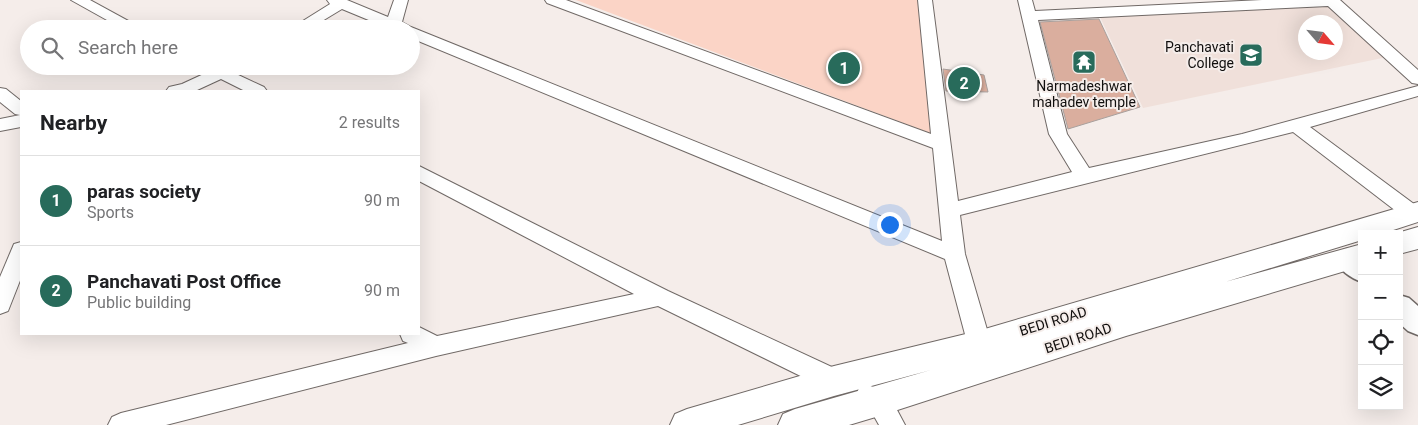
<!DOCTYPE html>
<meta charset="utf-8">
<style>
:root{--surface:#fff;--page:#f2f2f2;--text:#202124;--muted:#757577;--line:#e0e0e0;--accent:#286b5b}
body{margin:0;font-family:Roboto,sans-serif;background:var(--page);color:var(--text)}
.controls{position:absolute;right:15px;bottom:15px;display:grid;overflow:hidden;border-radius:0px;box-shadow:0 5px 20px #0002}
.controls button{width:45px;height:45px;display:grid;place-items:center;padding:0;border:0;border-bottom:1px solid var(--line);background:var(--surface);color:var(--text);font:25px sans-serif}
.compass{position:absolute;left:1298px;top:15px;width:45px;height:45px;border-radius:50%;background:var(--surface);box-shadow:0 5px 20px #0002;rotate:118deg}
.you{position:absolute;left:889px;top:224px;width:18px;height:18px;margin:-12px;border:4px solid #fff;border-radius:50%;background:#1a73e8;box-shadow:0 0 0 8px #1a73e833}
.badge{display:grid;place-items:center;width:32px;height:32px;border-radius:50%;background:var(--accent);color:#fff;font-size:16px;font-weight:700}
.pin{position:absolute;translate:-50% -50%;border:2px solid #fff;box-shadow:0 1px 5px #0006}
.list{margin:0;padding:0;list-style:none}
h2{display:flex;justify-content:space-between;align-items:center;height:65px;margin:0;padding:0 20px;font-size:21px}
h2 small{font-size:16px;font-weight:400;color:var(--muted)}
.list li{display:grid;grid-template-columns:32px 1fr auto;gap:15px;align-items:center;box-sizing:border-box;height:90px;padding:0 20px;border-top:1px solid var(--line)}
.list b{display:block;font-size:19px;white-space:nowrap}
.list p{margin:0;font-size:16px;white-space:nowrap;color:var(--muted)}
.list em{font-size:16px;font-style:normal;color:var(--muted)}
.icon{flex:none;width:28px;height:28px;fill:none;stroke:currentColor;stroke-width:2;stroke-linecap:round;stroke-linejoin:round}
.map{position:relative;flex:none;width:1418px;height:425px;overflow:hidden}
.search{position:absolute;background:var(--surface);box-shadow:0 5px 20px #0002;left:20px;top:20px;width:400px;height:55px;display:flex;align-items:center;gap:12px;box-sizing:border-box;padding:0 18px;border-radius:28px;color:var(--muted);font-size:19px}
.panel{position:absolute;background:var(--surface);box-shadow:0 5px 20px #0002;left:20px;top:90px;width:400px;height:245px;border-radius:0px}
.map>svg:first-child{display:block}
.built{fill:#f0e0da;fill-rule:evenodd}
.green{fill:#fbd4c6}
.building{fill:#daae9e;stroke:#a8a09d}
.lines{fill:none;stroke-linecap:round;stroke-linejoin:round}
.minor-casing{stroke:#706966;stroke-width:2}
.tertiary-casing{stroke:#706966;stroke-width:3}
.secondary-casing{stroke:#706966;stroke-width:2}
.minor{fill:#fff;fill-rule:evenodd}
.tertiary{fill:#fff;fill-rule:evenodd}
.secondary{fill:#fff;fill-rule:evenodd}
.labels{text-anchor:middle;stroke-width:4;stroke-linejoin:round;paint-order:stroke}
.poi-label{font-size:14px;fill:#100e0d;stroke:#f5edea;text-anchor:end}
.street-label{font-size:14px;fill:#100e0d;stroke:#f5edea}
</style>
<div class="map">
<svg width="1418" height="425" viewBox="0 0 1418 425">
<rect width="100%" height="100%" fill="#f5edea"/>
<!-- built -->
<path class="built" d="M1334,3L1387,57L1143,108L1100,17ZM1306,22H1336V52H1306Z"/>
<!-- green -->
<path class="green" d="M576,0H923L938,136Z"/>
<!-- building -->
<g class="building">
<path d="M1099,19L1140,107L1068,129L1040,22Z"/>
<path d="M943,69L984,75L988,92L946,91Z"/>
</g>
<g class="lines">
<!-- minor casing -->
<g class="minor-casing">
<g id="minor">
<path d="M71,0H90L143,29H123Z"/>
<path d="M327,0H347L388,17L394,0H408L402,22L411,27L942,241L933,148L547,3L545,0H566L931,134L918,0H932L958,201L1072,172L1049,134L1018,0H1032L1035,11L1262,0H1340L1418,70V84L1412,83L1328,6L1038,20L1067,134L1089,168L1242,134L1418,86V96L1310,127L1418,207V219L1412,220L1405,218L1293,132L960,215L965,254L995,357L991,364L983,367L975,364L971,357L945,259L411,38V29L388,28L342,9L309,29H290L330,4Z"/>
<path d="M209,66H244L234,73L264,87L267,91H245L221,79L195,91H166L169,87L182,84L208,72L207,70Z"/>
<path d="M0,88L6,89L21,101V127L0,131V119L20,115L15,114L0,102Z"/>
<path d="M419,166L668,291L849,375L852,383L849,391L840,394L831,391L658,306L436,356L166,425H108L112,417L121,413L408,343L403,341L400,334H419V327L437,336L634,294L419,181Z"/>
<path d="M21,242V278L8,311L0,314V277L14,244Z"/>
<path d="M868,385L888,393L905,425H879L870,409L859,404L856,396L859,388Z"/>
</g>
</g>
<!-- tertiary casing -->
<g class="tertiary-casing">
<g id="tertiary">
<path d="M1347,249L1362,256V282C1350,278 1340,270 1334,259L1338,252Z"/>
<path d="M1399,295L1409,298L1418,306V335L1408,331L1399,323Z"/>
</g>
</g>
<!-- secondary casing -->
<g class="secondary-casing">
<g id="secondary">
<path d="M1418,202V222L1381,234H1362V240L1225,282L1362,244V266L1126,336L879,416L849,425H778L783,414L795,409L931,370L834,396L738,425H670L675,414L687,409L834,366L978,331Z"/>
<path d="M1418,227V249L1399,254V234H1394Z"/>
</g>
</g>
<!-- minor -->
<use href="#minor" class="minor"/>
<!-- tertiary -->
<use href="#tertiary" class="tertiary"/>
<!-- secondary -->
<use href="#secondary" class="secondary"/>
</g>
<!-- icons -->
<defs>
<g id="university-square" transform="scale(1.25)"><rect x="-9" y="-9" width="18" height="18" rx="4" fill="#286b5b" stroke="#f5edea"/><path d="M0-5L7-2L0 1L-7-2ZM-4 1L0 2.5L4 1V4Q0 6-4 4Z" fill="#fff"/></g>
<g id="temple-square" transform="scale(1.25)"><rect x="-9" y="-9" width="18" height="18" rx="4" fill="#286b5b" stroke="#f5edea"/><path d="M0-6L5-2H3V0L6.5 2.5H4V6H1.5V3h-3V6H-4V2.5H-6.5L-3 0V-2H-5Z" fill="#fff"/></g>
</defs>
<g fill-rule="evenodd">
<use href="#university-square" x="1251" y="55"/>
<use href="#temple-square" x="1084" y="62"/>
</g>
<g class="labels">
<!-- poi labels -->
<g class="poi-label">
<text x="1234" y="52">Panchavati<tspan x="1234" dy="16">College</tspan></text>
<text x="1084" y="91" text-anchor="middle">Narmadeshwar<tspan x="1084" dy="16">mahadev temple</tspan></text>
</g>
<!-- street labels -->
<g class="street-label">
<text transform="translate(1053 321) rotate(-17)" y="5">BEDI ROAD</text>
<text transform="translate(1078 338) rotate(-18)" y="5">BEDI ROAD</text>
</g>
</g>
</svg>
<div class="controls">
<button>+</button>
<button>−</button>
<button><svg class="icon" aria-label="locate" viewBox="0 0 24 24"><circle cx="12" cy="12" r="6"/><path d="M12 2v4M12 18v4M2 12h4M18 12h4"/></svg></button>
<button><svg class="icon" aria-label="layers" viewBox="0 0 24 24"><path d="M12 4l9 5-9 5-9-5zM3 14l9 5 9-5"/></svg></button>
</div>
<svg class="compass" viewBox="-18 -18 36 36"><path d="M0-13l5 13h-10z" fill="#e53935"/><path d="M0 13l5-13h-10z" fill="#757577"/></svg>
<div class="you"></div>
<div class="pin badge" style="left:844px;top:68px">1</div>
<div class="pin badge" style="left:964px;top:83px">2</div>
<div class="search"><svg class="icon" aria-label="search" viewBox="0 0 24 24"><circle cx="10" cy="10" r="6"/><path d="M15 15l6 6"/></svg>Search here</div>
<section class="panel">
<h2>Nearby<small>2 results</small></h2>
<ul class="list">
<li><span class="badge">1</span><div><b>paras society</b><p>Sports</p></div><em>90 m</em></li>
<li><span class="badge">2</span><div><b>Panchavati Post Office</b><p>Public building</p></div><em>90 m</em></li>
</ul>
</section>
</div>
